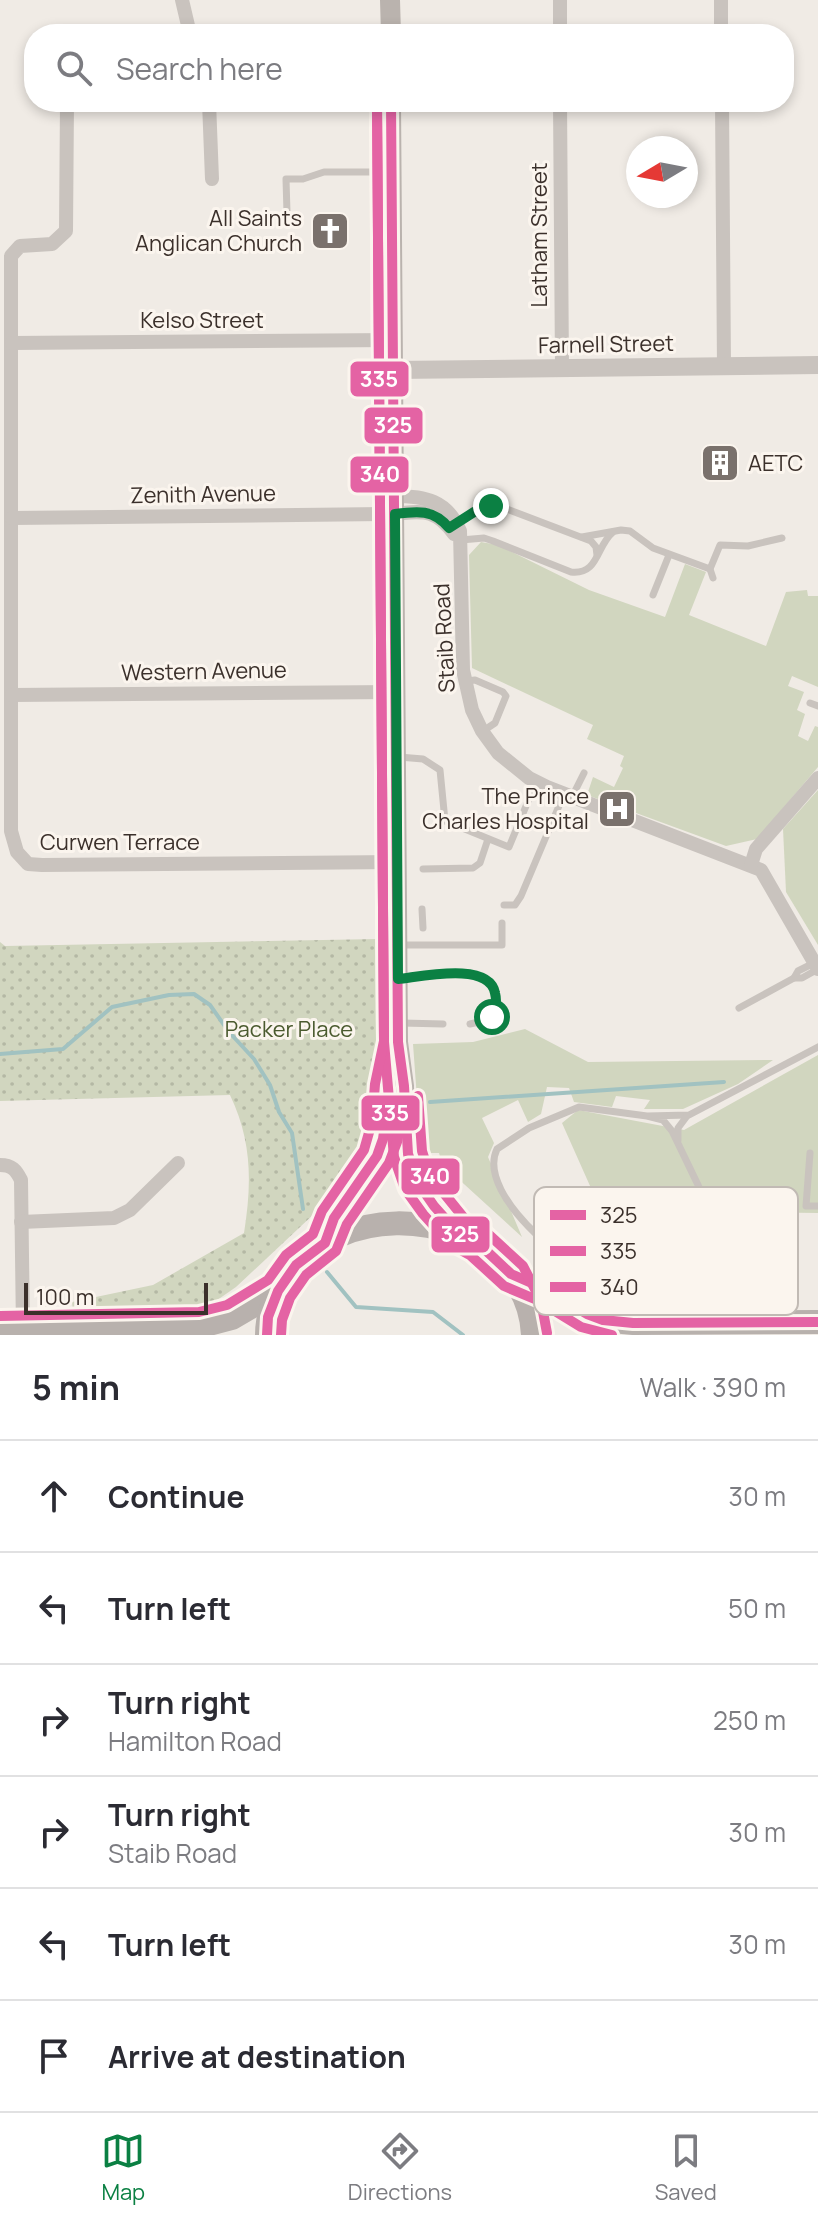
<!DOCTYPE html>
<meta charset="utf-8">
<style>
:root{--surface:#fff;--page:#f2f2f3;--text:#2b2b33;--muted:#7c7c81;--line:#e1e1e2;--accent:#0b8043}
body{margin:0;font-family:Manrope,sans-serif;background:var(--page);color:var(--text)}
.compass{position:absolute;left:626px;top:136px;width:72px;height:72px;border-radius:50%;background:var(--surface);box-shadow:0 4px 12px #0003;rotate:260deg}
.scale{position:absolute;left:24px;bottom:20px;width:184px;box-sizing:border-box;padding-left:8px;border:4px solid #3b302b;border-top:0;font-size:22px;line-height:28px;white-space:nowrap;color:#3b302b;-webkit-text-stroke:6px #fbf5ee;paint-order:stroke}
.stop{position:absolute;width:24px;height:24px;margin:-18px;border:6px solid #0b8043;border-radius:50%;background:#fff}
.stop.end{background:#0b8043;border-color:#fff;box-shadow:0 2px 8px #0008}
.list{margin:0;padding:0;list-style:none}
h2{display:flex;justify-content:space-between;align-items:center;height:104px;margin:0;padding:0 32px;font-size:34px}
h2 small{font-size:26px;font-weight:400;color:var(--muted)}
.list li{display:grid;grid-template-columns:52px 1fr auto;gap:24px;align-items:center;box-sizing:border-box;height:112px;padding:0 32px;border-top:2px solid var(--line)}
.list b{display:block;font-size:30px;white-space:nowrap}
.list p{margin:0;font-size:26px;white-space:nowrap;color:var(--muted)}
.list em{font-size:26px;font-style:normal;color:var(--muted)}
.icon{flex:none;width:44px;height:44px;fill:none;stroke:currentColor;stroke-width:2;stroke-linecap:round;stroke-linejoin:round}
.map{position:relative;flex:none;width:818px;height:1335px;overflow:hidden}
.search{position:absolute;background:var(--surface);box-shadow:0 4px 12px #0003;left:24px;right:24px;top:24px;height:88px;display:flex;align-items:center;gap:20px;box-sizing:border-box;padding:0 28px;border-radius:32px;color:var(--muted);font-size:30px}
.sheet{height:776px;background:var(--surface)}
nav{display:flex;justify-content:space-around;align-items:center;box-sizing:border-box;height:112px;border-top:2px solid var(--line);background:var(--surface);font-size:22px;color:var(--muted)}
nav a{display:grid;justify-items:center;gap:4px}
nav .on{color:var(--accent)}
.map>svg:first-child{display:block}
.green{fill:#d1d6bf}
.park{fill:url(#park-dots)}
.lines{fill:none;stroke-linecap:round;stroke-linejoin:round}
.stream{stroke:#a1c2c1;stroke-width:4}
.service{stroke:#c9c3be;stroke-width:7}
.minor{stroke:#c9c3be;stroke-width:14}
.tertiary{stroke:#c9c3be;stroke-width:18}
.secondary{stroke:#bab3ae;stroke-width:20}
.primary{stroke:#b8b1ad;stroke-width:24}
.bus-1-casing{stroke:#fbf5ee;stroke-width:16}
.bus-2-casing{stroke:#fbf5ee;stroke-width:16}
.bus-3-casing{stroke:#fbf5ee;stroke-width:16}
.bus-1{stroke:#e463a4;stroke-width:10}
.bus-2{stroke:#e463a4;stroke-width:10}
.bus-3{stroke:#e463a4;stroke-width:10}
.route{stroke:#0b8043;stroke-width:10}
.labels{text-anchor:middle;stroke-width:6;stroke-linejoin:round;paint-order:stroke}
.poi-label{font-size:22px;fill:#3b302b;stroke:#fbf5ee;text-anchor:end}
.street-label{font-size:22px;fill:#3b302b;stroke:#fbf5ee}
.park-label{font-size:22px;fill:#4a5a2e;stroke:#fbf5ee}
.key{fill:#fbf5ee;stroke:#c1bab4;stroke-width:2}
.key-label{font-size:22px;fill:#3b302b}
.line-badge{stroke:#fbf5ee;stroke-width:3}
.badge-label{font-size:22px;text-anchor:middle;font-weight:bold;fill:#fff}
</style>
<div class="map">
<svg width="818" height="1335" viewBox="0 0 818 1335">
<defs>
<pattern id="park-dots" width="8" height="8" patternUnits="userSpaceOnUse" patternTransform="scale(2)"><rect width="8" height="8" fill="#d1d6bf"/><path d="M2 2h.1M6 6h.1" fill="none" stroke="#b4b8a4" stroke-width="1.8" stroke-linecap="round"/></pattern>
</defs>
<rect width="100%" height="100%" fill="#f0ebe5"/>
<!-- green -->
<g class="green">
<path d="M481,542L498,545L589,590L665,617L685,564L706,572L689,615L766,646L786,592L807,590L808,596H818V687L792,676L788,686L804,692L797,710L805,714L798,736L808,741L815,726L818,727V767L757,839L726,846L587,795L593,777L614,787L623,768L620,766L624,756L587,739L593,725L472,668L469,555Z"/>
<path d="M818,790V945L786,892L783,829Z"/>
<path d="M525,1029L588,1062L773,1060L738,1084L683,1109H644L650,1100L616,1096L612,1107L574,1102L569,1088L547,1087L541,1114L528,1122L518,1100L482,1118L494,1143L488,1157L522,1237L442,1164L439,1153H421L413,1044L473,1042Z"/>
<path d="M818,1055V1213L747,1212L730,1306L618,1301L623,1260L562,1123L578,1110L684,1130Z"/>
</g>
<!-- park -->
<path class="park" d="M378,939L377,1110L373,1135L362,1159L332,1197L236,1287L213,1303L197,1311L183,1312H73L72,1302L153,1285L244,1233C252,1183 252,1141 230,1095L0,1101V942L5,946Z"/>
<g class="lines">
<!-- stream -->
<g class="stream">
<path d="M0,1054L63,1049L112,1007L169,995L194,994L210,1005L229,1032L254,1059L270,1085L279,1112L292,1133L303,1209"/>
<path d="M430,1102L724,1082"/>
<path d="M327,1272L356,1307L433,1312L463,1335"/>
</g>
<!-- service -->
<g class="service">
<path d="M287,213L286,179H303L324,172H390"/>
<path d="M454,525L483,508L499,506L591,541L596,547L597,555"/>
<path d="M582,537L621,530L630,531L653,548L710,569"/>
<path d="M461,540L484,538L493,541L571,572C599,575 596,546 613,532"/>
<path d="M713,578L710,569L720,545L748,546L782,538"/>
<path d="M653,595L669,555"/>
<path d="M467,681L475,680L503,692L506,696L495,723L483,731"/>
<path d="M810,703L818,706"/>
<path d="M399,757L423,759L440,770L445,821L509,847L536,782"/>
<path d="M572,797L584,773"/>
<path d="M423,869L473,868L480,863L488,839"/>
<path d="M504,905H515L521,896L564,794"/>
<path d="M422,909L423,928"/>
<path d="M399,945H502V923"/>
<path d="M794,978H802L818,969"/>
<path d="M400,979C424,977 493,960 496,997C496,1007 495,1013 488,1020L470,1024"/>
<path d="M739,1008L794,978L798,971L814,963"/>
<path d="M402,1023L443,1024"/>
<path d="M647,1116L663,1120L672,1131L725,1241C728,1251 729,1261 721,1270C708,1284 640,1295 621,1290C581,1279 474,1197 497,1149L529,1128L579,1107L647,1116L689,1115L818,1047"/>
<path d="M678,1140V1128L687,1116"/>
<path d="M810,1153L806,1206H818"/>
</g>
<!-- minor -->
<g class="minor">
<path d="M182,0L190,34"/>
<path d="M560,0V34"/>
<path d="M721,0V34"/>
<path d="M67,102L66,231L52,244L20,246L11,256V831L17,852L28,864L42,865L397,862"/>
<path d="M209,102L212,179"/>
<path d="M560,102L562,368"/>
<path d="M722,102L724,367"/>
<path d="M12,343L393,340"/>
<path d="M394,496C425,496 447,500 460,531L463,670L472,710L482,731L498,753L529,778L547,787L761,870L818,969"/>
<path d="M12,518L384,514C416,514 432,503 454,534"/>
<path d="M12,695L396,692"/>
<path d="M751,865L756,849L818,778"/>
<path d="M0,1165C12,1165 16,1170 21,1180L23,1330"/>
<path d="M21,1222L114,1218L130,1210L178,1163"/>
</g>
<!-- tertiary -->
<path class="tertiary" d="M394,370L818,365"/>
<!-- secondary -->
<g class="secondary">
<path d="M390,0L391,34"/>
<path d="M391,102L398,1042L404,1086L405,1138L411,1168L425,1194L459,1234"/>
<path d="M325,1243L334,1218L366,1174L383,1139L395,1060"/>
</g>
<!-- primary -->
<g class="primary">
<path d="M511,1274C555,1293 583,1320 633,1323L818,1322"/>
<path d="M0,1330L201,1326L232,1318L278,1291"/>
<path d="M267,1335C267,1312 276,1292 290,1273C340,1208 452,1207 506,1269C522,1287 532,1310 533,1335"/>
</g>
<!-- bus-1 casing -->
<g class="bus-1-casing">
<g id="bus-1">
<path d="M391,102L398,1042L404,1086L408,1154L418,1183L434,1206L459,1234L478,1243L511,1274L543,1288L587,1314L603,1320L633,1323L818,1322"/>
<path d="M267,1335L268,1317L278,1291L296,1265L325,1243L334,1218L377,1156L383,1139L389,1096"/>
</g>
</g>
<!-- bus-2 casing -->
<g class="bus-2-casing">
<g id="bus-2">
<path d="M377,102L384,1042L394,1157L405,1189L423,1214L450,1244L470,1255L504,1286L537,1300L581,1327L612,1335"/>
<path d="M281,1335L282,1320L290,1298L306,1275L336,1251L347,1224L389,1163L397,1142L403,1098"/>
</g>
</g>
<!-- bus-3 casing -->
<g class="bus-3-casing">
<g id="bus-3">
<path d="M418,1096L422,1151L430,1176L468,1223L486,1232L523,1266L541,1301L547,1333"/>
<path d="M0,1316L199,1312L227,1305L268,1280L286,1255L313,1234L322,1211L364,1150L372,1122L375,1084L384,1041L377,102"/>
</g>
</g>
<!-- bus-1 -->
<use href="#bus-1" class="bus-1"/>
<!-- bus-2 -->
<use href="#bus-2" class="bus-2"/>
<!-- bus-3 -->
<use href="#bus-3" class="bus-3"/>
</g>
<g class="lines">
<!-- route -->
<path class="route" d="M491,506L474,512L449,528C434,509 417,511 395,514L398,979C420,977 489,961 495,993C497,1001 496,1009 492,1017"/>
</g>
<!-- icons -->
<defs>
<g id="church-square" transform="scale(2)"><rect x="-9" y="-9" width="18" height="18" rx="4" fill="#7a716c" stroke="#fbf5ee"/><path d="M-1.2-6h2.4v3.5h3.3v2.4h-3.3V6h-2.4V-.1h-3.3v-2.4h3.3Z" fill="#fff"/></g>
<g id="building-square" transform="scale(2)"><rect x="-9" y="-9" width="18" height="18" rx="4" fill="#7a716c" stroke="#fbf5ee"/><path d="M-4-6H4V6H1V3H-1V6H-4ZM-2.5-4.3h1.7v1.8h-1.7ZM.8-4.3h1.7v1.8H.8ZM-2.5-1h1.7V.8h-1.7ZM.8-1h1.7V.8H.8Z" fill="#fff"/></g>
<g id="hospital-square" transform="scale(2)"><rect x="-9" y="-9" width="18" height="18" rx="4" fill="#7a716c" stroke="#fbf5ee"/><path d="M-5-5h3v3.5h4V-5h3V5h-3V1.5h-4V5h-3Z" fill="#fff"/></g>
</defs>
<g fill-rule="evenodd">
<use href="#church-square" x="330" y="231"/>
<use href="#building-square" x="720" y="463"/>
<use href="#hospital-square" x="617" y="809"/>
</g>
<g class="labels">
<!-- poi labels -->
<g class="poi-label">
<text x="302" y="226">All Saints<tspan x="302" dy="25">Anglican Church</tspan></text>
<text x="748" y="471" text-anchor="start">AETC</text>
<text x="589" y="804">The Prince<tspan x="589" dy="25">Charles Hospital</tspan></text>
</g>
<!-- street labels -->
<g class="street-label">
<text transform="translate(539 235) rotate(-90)" y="8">Latham Street</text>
<text x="202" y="328">Kelso Street</text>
<text transform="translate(606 344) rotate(-1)" y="8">Farnell Street</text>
<text transform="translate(203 494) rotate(-1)" y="8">Zenith Avenue</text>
<text transform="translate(444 638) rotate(-93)" y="8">Staib Road</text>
<text transform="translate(204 671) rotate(-1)" y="8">Western Avenue</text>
<text x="120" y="850">Curwen Terrace</text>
</g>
<!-- park labels -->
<g class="park-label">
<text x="289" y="1037">Packer Place</text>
</g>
</g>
<!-- legend -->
<rect x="534" y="1187" width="264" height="128" rx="12" class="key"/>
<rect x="550" y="1210" width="36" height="10" fill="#e463a4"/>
<rect x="550" y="1246" width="36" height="10" fill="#e463a4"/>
<rect x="550" y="1282" width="36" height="10" fill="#e463a4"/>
<g class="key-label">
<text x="600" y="1223">325</text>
<text x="600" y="1259">335</text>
<text x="600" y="1295">340</text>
</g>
<g class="line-badge">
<rect x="349" y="360" width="61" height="38" rx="8" fill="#e463a4"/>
<rect x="363" y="406" width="61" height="39" rx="8" fill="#e463a4"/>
<rect x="349" y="455" width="61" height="39" rx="8" fill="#e463a4"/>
<rect x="360" y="1094" width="61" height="38" rx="8" fill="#e463a4"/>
<rect x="400" y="1157" width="61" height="39" rx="8" fill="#e463a4"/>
<rect x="430" y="1215" width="61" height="39" rx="8" fill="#e463a4"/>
</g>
<g class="badge-label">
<text x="379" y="387">335</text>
<text x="393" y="433">325</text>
<text x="380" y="482">340</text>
<text x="390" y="1121">335</text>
<text x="430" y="1184">340</text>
<text x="460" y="1242">325</text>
</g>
</svg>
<svg class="compass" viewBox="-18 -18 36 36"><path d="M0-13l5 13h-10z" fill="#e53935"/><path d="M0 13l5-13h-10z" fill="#7c7c81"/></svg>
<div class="scale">100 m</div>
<div class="stop" style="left:492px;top:1017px"></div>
<div class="stop end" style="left:491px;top:506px"></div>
<div class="search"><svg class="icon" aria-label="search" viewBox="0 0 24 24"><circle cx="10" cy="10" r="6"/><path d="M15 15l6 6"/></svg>Search here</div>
</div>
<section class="sheet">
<h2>5 min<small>Walk · 390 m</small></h2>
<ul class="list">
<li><svg class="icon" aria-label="ahead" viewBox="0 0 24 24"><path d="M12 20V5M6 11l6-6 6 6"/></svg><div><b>Continue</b></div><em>30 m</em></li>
<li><svg class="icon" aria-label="left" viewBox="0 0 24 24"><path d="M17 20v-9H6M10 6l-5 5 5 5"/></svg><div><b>Turn left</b></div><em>50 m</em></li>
<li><svg class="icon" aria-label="right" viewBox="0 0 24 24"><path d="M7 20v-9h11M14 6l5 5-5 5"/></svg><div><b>Turn right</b><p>Hamilton Road</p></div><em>250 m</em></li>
<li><svg class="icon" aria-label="right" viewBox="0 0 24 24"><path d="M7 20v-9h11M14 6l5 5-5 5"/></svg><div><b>Turn right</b><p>Staib Road</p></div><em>30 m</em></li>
<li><svg class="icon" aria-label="left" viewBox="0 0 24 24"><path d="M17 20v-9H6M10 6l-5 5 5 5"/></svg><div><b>Turn left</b></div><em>30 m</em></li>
<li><svg class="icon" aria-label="arrive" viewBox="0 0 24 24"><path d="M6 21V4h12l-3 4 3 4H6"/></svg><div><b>Arrive at destination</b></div></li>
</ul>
</section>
<nav>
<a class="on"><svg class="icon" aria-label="map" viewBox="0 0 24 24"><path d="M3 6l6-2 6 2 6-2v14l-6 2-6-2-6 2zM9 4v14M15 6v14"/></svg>Map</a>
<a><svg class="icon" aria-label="directions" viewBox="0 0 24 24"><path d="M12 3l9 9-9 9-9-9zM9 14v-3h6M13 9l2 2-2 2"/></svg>Directions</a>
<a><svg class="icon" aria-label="saved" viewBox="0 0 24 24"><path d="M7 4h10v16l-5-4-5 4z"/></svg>Saved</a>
</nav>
